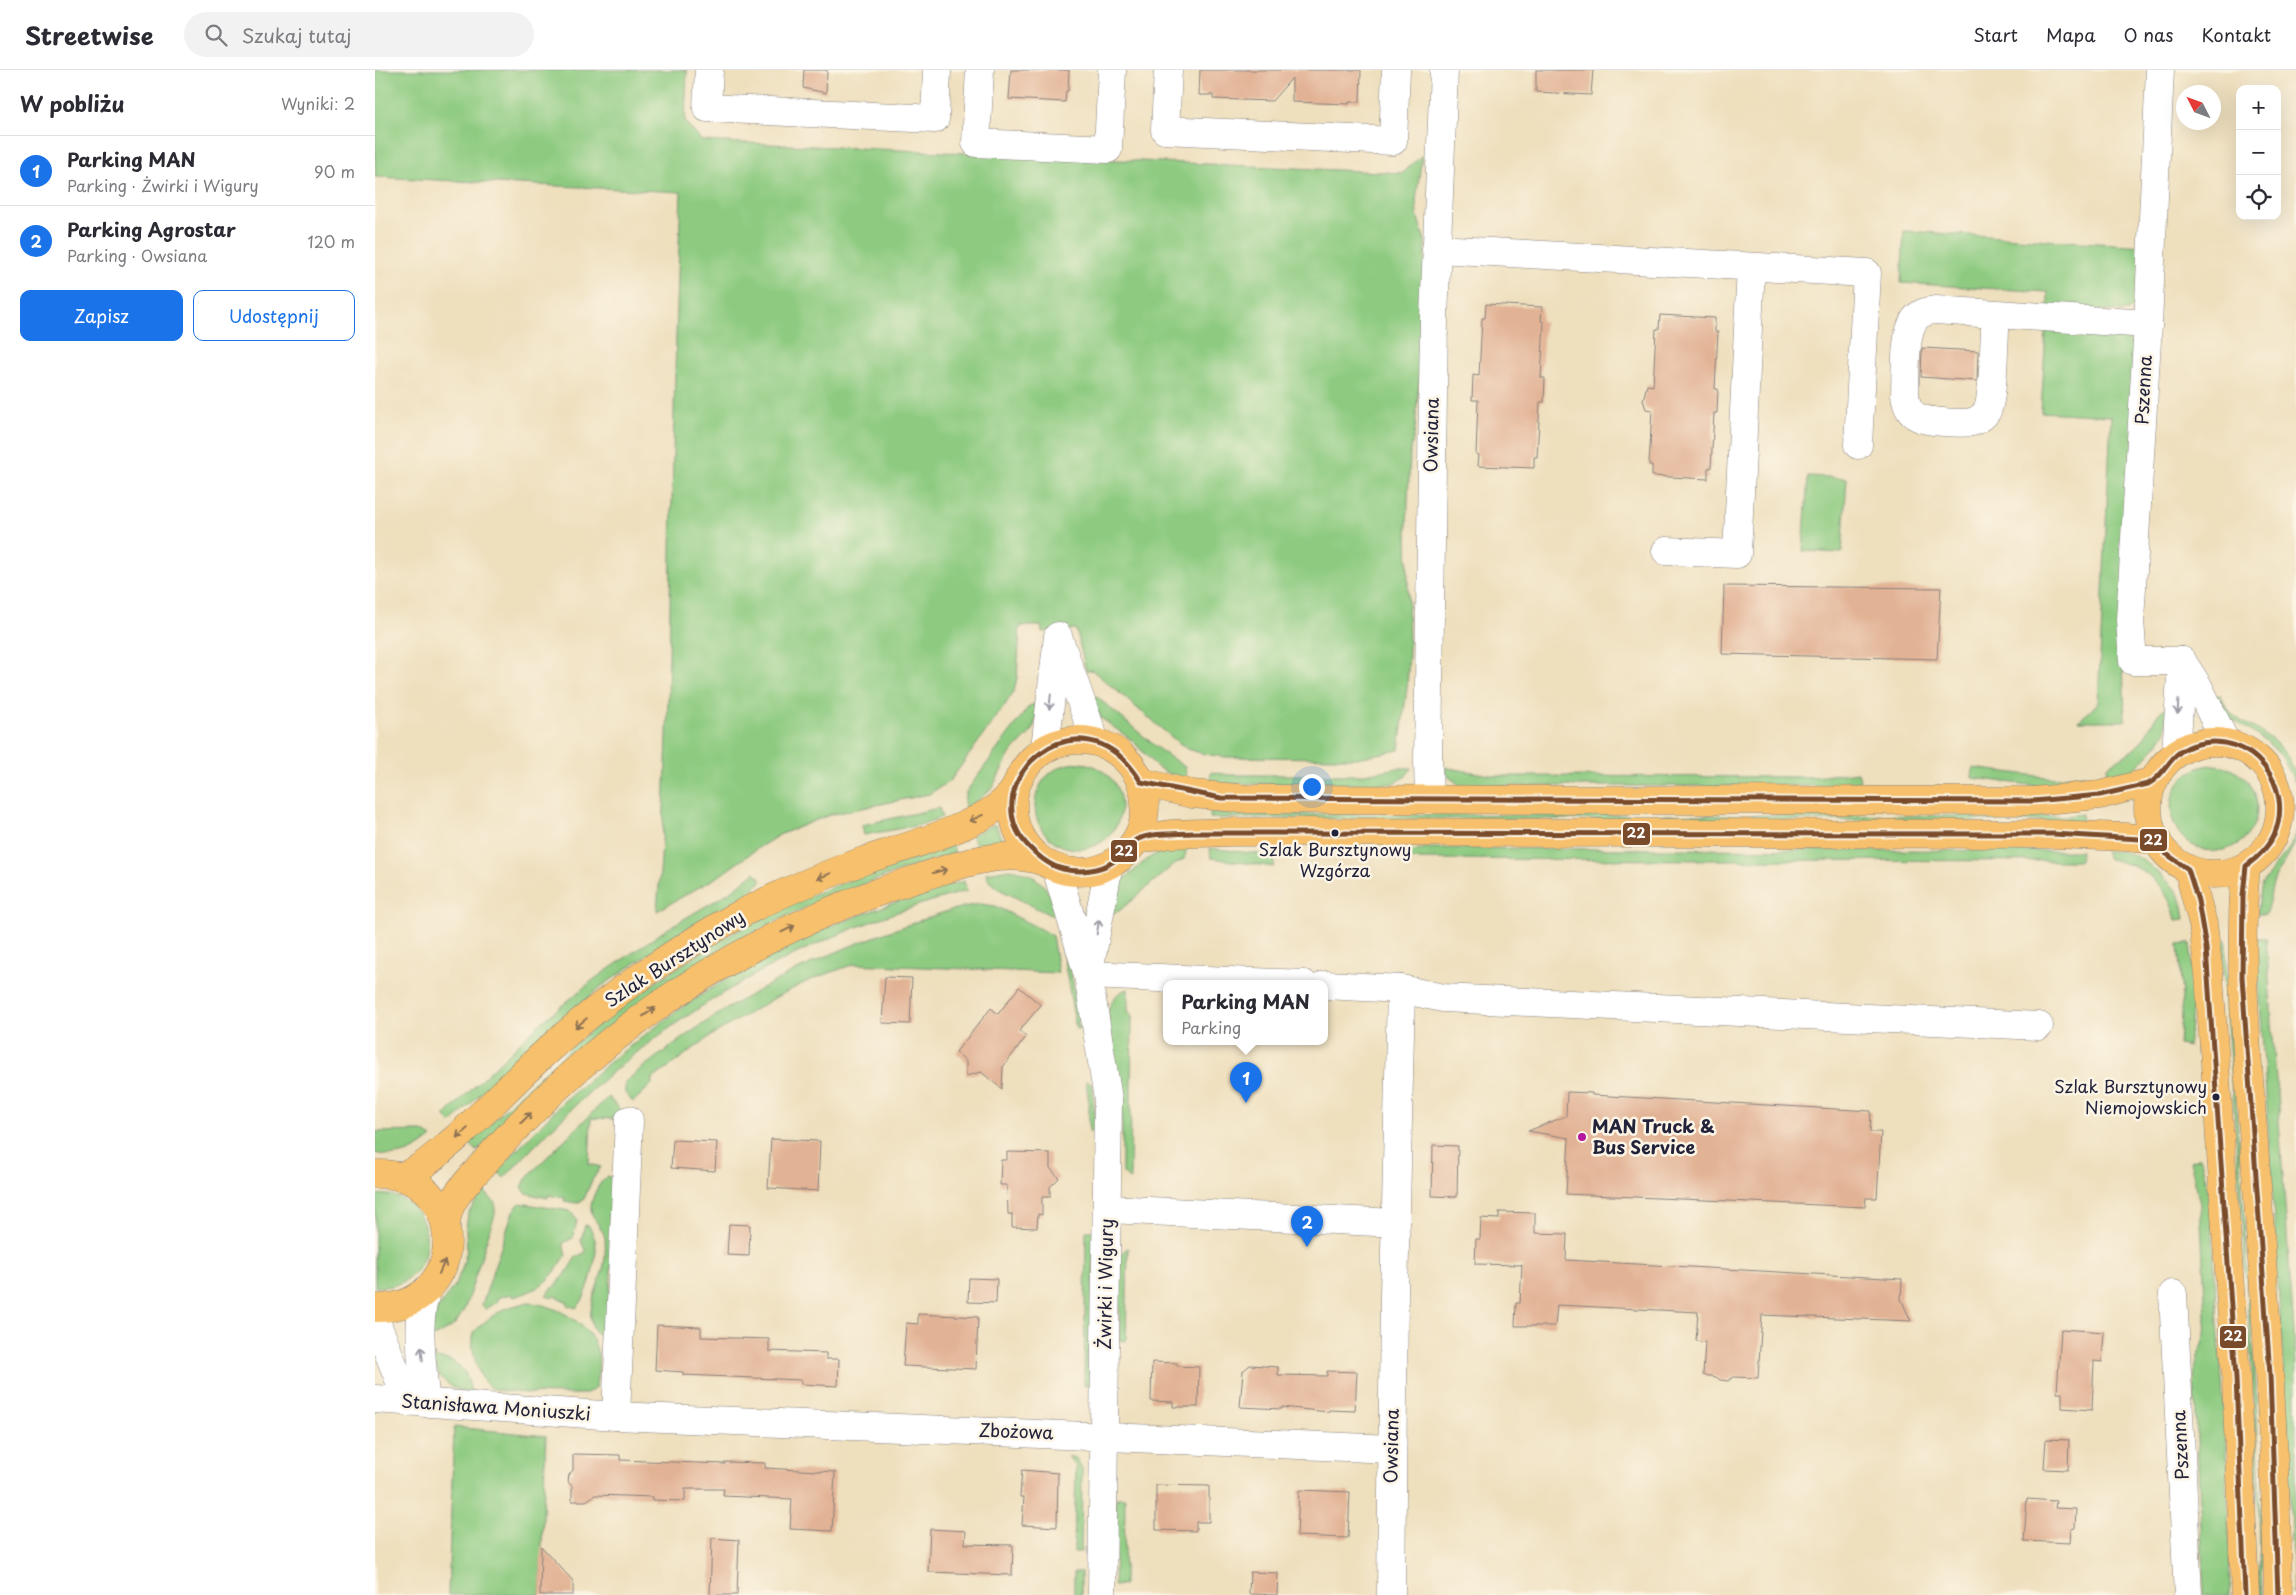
<!DOCTYPE html>
<html lang="pl">
<meta charset="utf-8">
<style>
:root{--surface:#fff;--page:#f2f2f3;--text:#2b2b33;--muted:#7c7c81;--line:#e1e1e2;--accent:#1a73e8}
body{margin:0;font-family:"Playpen Sans",sans-serif;background:var(--page);color:var(--text)}
.controls{position:absolute;right:15px;top:15px;display:grid;overflow:hidden;border-radius:10px;box-shadow:0 5px 20px #0002}
.controls button{width:45px;height:45px;display:grid;place-items:center;padding:0;border:0;border-bottom:1px solid var(--line);background:var(--surface);color:var(--text);font:25px sans-serif}
.compass{position:absolute;left:1801px;top:15px;width:45px;height:45px;border-radius:50%;background:var(--surface);box-shadow:0 5px 20px #0002;rotate:312deg}
.you{position:absolute;left:936px;top:716px;width:18px;height:18px;margin:-12px;border:4px solid #fff;border-radius:50%;background:#1a73e8;box-shadow:0 0 0 8px #1a73e833}
.badge{display:grid;place-items:center;width:32px;height:32px;border-radius:50%;background:var(--accent);color:#fff;font-size:16px;font-weight:700}
.pin{position:absolute;translate:-50% -41px;filter:drop-shadow(0 1px 2px #0008)}
.pin::after{content:'';position:absolute;top:26px;width:18px;height:15px;background:inherit;clip-path:polygon(0 0,100% 0,50% 100%)}
.popup{position:absolute;left:788px;top:910px;width:165px;height:65px;box-sizing:border-box;display:grid;place-content:center;border-radius:10px;background:var(--surface);filter:drop-shadow(0 1px 4px #0005);font-size:16px;white-space:nowrap;color:var(--muted)}
.popup b{font-size:19px;color:var(--text)}
.popup::after{content:'';position:absolute;left:50%;top:100%;margin-left:-10px;border:10px solid transparent;border-top-color:var(--surface)}
.list{margin:0;padding:0;list-style:none}
h2{display:flex;justify-content:space-between;align-items:center;height:65px;margin:0;padding:0 20px;font-size:21px}
h2 small{font-size:16px;font-weight:400;color:var(--muted)}
.list li{display:grid;grid-template-columns:32px 1fr auto;gap:15px;align-items:center;box-sizing:border-box;height:70px;padding:0 20px;border-top:1px solid var(--line)}
.list b{display:block;font-size:19px;white-space:nowrap}
.list p{margin:0;font-size:16px;white-space:nowrap;color:var(--muted)}
.list em{font-size:16px;font-style:normal;color:var(--muted)}
.actions{display:flex;gap:10px;padding:15px 20px}
.actions a{flex:1;padding:11px 0;border:1px solid var(--accent);border-radius:10px;text-align:center;font-size:18px;color:var(--accent)}
.actions .main{background:var(--accent);color:#fff}
.icon{flex:none;width:28px;height:28px;fill:none;stroke:currentColor;stroke-width:2;stroke-linecap:round;stroke-linejoin:round}
.map{position:relative;flex:none;width:1921px;height:1525px;overflow:hidden}
header{display:flex;align-items:center;gap:30px;box-sizing:border-box;height:70px;padding:0 25px;background:var(--surface);border-bottom:1px solid var(--line)}
header strong{font-size:24px}
nav{display:flex;gap:28px;margin-inline-start:auto;font-size:18px}
.search{width:350px;height:45px;background:var(--page);display:flex;align-items:center;gap:12px;box-sizing:border-box;padding:0 18px;border-radius:28px;color:var(--muted);font-size:19px}
main{display:flex}
aside{flex:1;background:var(--surface)}
.map>svg:first-child{display:block}
.green{fill:#8ecb81;stroke:#58765e}
.building{fill:#e2b294}
.lines{fill:none;stroke-linecap:round;stroke-linejoin:round}
.minor-casing{stroke:#88807c;stroke-width:29}
.major-casing{stroke:#88807c;stroke-width:29}
.minor{stroke:#fff;stroke-width:28}
.major{stroke:#f7c06c;stroke-width:28}
.bus-1-casing{stroke:#fcf5e5;stroke-width:9}
.bus-1{stroke:#7a4b2a;stroke-width:5}
.oneway{stroke:#9c9ca7}
.oneway2{stroke:#8c7154}
.bus-dot{fill:#22223b;stroke:#fcf5e5;stroke-width:2}
.poi-dot{fill:#b5179e;stroke:#fcf5e5;stroke-width:2}
.labels{text-anchor:middle;stroke-width:5;stroke-linejoin:round;paint-order:stroke}
.bus-label{font-size:17px;fill:#22223b;stroke:#fcf5e5}
.street-label{font-size:18px;fill:#22223b;stroke:#fcf5e5}
.poi-label{font-size:18px;font-weight:bold;fill:#22223b;stroke:#fcf5e5;text-anchor:start}
.line-badge{stroke:#fcf5e5;stroke-width:2}
.badge-label{font-size:14px;text-anchor:middle;font-weight:bold;fill:#fff}
</style>
<header>
<strong>Streetwise</strong>
<div class="search"><svg class="icon" aria-label="search" viewBox="0 0 24 24"><circle cx="10" cy="10" r="6"/><path d="M15 15l6 6"/></svg>Szukaj tutaj</div>
<nav><a>Start</a><a>Mapa</a><a>O nas</a><a>Kontakt</a></nav>
</header>
<main>
<aside>
<h2>W pobliżu<small>Wyniki: 2</small></h2>
<ul class="list">
<li><span class="badge">1</span><div><b>Parking MAN</b><p>Parking · Żwirki i Wigury</p></div><em>90 m</em></li>
<li><span class="badge">2</span><div><b>Parking Agrostar</b><p>Parking · Owsiana</p></div><em>120 m</em></li>
</ul>
<div class="actions"><a class="main">Zapisz</a><a>Udostępnij</a></div>
</aside>
<div class="map">
<svg width="1921" height="1525" viewBox="0 0 1921 1525">
<rect width="100%" height="100%" fill="#fcf5e5"/>
<filter id="ink" filterUnits="userSpaceOnUse"><feTurbulence type="fractalNoise" baseFrequency=".02" numOctaves="2"/><feDisplacementMap in="SourceGraphic" scale="10" xChannelSelector="R" yChannelSelector="G"/><feConvolveMatrix kernelMatrix="1 2 1 2 8 2 1 2 1" color-interpolation-filters="sRGB"/></filter>
<filter id="wash" filterUnits="userSpaceOnUse"><feTurbulence type="fractalNoise" baseFrequency=".0096" numOctaves="4" result="noise"/><feDisplacementMap in="SourceGraphic" scale="20" xChannelSelector="R" yChannelSelector="G"/><feGaussianBlur stdDeviation="1.12" result="paint"/><feColorMatrix in="noise" values="0 0 0 0 0 0 0 0 0 0 0 0 0 0 0 0 0 1.4 0 .05"/><feComposite in="paint" operator="in"/></filter>
<g filter="url(#wash)">
<rect width="100%" height="100%" fill="#eedfbd"/>
<!-- green -->
<g class="green">
<path d="M0,0H312L310,52L327,71L1028,103L1047,85L1041,130L1042,145L1050,171L1049,248L1040,360L1035,383L1032,456L1034,582L1032,618L1024,680L982,688L851,687L829,684L813,679L800,670L717,600L711,601L701,559L667,562L666,556H645L642,608L639,621L630,635L575,711L554,724L454,745L404,765L383,778L344,806L282,841C294,705 294,568 297,432C299,328 302,225 306,122L0,107Z"/>
<path d="M1529,161L1770,176L1767,230L1753,241L1673,240V222L1526,213Z"/>
<path d="M1671,261L1751,267L1764,284L1748,592L1750,651H1704L1723,633L1736,346L1666,342Z"/>
<path d="M1433,406L1472,408L1467,483L1428,481Z"/>
<path d="M1845,625C1848,630 1851,637 1855,642C1862,650 1872,654 1881,659C1902,671 1921,690 1921,714L1907,687L1891,671L1859,651L1851,644L1841,626Z"/>
<path d="M715,626L722,627L786,681L810,697L811,708L792,703L782,697L758,671L726,648Z"/>
<path d="M665,632L658,660L635,684L617,718L606,728L590,739L589,730L591,722L654,636Z"/>
<path d="M1791,638V660L1783,674L1758,701L1747,707L1731,710L1732,697C1743,688 1756,684 1765,673C1774,663 1779,643 1791,638Z"/>
<circle cx="703" cy="736" r="43"/>
<circle cx="1839" cy="738" r="43"/>
<path d="M1067,697L1121,706L1439,707L1483,702L1485,711L1467,716H1086L1070,704Z"/>
<path d="M1023,698H1037L1030,707L1016,714H853L835,712L836,702L855,705H984Z"/>
<path d="M1598,698L1679,708L1709,705V713L1672,717L1597,708Z"/>
<path d="M564,738L567,747L545,755L489,765L487,755Z"/>
<path d="M835,742L853,744L1693,746L1707,744V751L835,748Z"/>
<path d="M618,755H621L627,771L625,773L602,778L597,765Z"/>
<path d="M1921,760V772L1899,810L1891,844H1882L1887,813L1915,777Z"/>
<path d="M577,774L580,783C459,821 354,864 252,942C234,955 218,973 202,988C169,1019 135,1050 102,1081L94,1073C124,1046 152,1017 182,990C233,943 291,903 350,868C421,826 500,801 577,774Z"/>
<path d="M812,778L809,789L797,796L744,841L736,843C739,830 741,817 751,807C753,804 757,803 760,800C778,782 787,780 812,778Z"/>
<path d="M835,778L900,786L899,797L836,788Z"/>
<path d="M1050,778L1706,781L1705,791L1017,789L1020,785Z"/>
<path d="M1730,781C1755,781 1762,784 1781,801C1800,818 1807,822 1810,849L1801,850C1796,826 1779,803 1755,795C1748,792 1739,792 1732,788Z"/>
<path d="M636,799C666,805 673,818 685,844L675,845L622,818L614,811L611,803Z"/>
<path d="M380,802L387,811L367,828L309,860L227,916L154,977L76,1053L69,1046L161,957L218,910L292,859L358,820Z"/>
<path d="M589,811L592,821C466,854 347,912 246,995C204,1029 167,1068 129,1108L122,1101L188,1032L242,986L306,938L345,913L387,889L458,855L540,825Z"/>
<path d="M606,834L620,836L677,865L683,903L479,894L435,910L403,926L337,965L277,1009V1014L258,1032L250,1023V1012C333,943 427,890 530,856C555,847 580,837 606,834Z"/>
<path d="M689,867L705,950L702,954L706,958L701,959L686,872Z"/>
<path d="M1881,868H1891L1921,1291V1525H1918L1913,1371Z"/>
<path d="M1851,870V885L1881,1316L1888,1525H1885C1882,1311 1862,1096 1847,882L1845,871Z"/>
<path d="M1815,873L1819,915L1814,976L1804,974L1807,927L1803,874Z"/>
<path d="M753,919V940L757,947L755,1110L747,1102V1041L733,953L734,946L732,945C735,933 740,922 753,919Z"/>
<path d="M711,1010L718,1016L720,1062H714V1033Z"/>
<path d="M233,1027L247,1042L240,1049L216,1048L214,1094L226,1097L217,1110L209,1129L202,1133L189,1131L190,1128L173,1125V1128L151,1123L147,1117L152,1107Z"/>
<path d="M47,1061L57,1067C39,1082 24,1089 0,1083V1062Z"/>
<path d="M1825,1087C1839,1131 1838,1180 1841,1226C1849,1326 1854,1425 1855,1525H1829L1819,1302L1830,1264L1831,1246L1825,1134L1815,1091Z"/>
<path d="M232,1106L240,1109L233,1271C201,1260 222,1220 228,1199C230,1190 231,1178 230,1168C228,1157 215,1148 216,1137C217,1126 224,1113 232,1106Z"/>
<path d="M108,1120L120,1133V1144L90,1238L81,1253L75,1258L63,1265L56,1267L60,1242L79,1217L87,1199L92,1180L91,1159L93,1144Z"/>
<path d="M0,1125C66,1117 71,1221 0,1217Z"/>
<path d="M145,1133L195,1141L202,1150L198,1168L188,1173L191,1185C177,1209 165,1220 138,1227L136,1224L122,1228L123,1231L110,1239L107,1236L108,1232L138,1141Z"/>
<path d="M210,1155L214,1156C218,1163 221,1170 221,1179C221,1192 212,1230 201,1238L192,1235L193,1232L179,1226L177,1228L171,1225L190,1205L201,1187L211,1182L206,1171Z"/>
<path d="M711,1161H719L716,1315H709Z"/>
<path d="M753,1178L751,1271L744,1270L745,1184Z"/>
<path d="M157,1233C184,1236 219,1256 223,1285C225,1295 222,1307 221,1316L218,1320L209,1324C192,1324 128,1324 116,1318C108,1313 103,1300 100,1291C98,1282 96,1270 100,1261C117,1244 133,1234 157,1233Z"/>
<path d="M58,1288C82,1288 94,1300 96,1324C77,1320 61,1309 58,1288Z"/>
<path d="M79,1357L171,1366L165,1525H73Z"/>
<path d="M692,1386L701,1388L707,1398L706,1482H699L701,1396Z"/>
<path d="M741,1428H750L749,1515L739,1516Z"/>
<rect x="699" y="1502" width="7" height="23"/>
</g>
<g id="blocks">
<!-- building -->
<g class="building">
<path d="M429,0H452L451,23L428,18Z"/>
<path d="M636,0H694L693,21H691L690,32L634,29Z"/>
<path d="M825,0H986L985,32H974V34L917,32V8L897,31L838,29V25H824Z"/>
<path d="M1161,0H1218L1216,25L1161,22Z"/>
<path d="M1111,234L1167,237L1166,251L1169,252L1166,308H1170L1169,332H1165L1162,387H1159V398L1103,396L1104,385L1101,384L1103,330H1097L1098,305L1104,306L1107,248H1110Z"/>
<path d="M1285,245L1340,248V262H1343L1340,319H1343L1342,343H1339L1336,398H1333V409L1277,406V395H1274L1277,340L1271,339L1268,330L1272,315L1278,316L1281,259H1284Z"/>
<path d="M1547,278L1603,281L1602,311L1546,307Z"/>
<path d="M1349,516L1566,518L1562,589L1347,584Z"/>
<path d="M510,907L537,908L535,954L507,953Z"/>
<path d="M644,917L666,935L644,961L651,967L628,997L627,1019L606,1002L591,1006V991L581,982L616,938L623,944Z"/>
<path d="M1192,1022L1217,1023V1025L1496,1041L1495,1062H1506L1502,1128H1491L1490,1137L1191,1124L1194,1068L1153,1061L1191,1046Z"/>
<path d="M396,1069L445,1071L443,1121L393,1118Z"/>
<path d="M298,1070L342,1072L340,1101L296,1098Z"/>
<path d="M1058,1075L1083,1076L1082,1127L1057,1126Z"/>
<path d="M632,1082L675,1083V1098L684,1108L675,1117V1127H667V1145L663,1144L662,1158L637,1157V1144H633L632,1115H625L626,1090H632Z"/>
<path d="M1124,1142L1160,1143V1163L1192,1164L1191,1190L1527,1209L1526,1229L1536,1251L1387,1245L1383,1308L1358,1307L1353,1311L1345,1310L1341,1307L1328,1305L1330,1272L1321,1271L1323,1242L1182,1235L1180,1256H1140L1141,1233H1145L1147,1195L1100,1194L1101,1169H1105L1106,1148L1124,1149Z"/>
<path d="M354,1154L375,1155L374,1186L352,1185Z"/>
<path d="M594,1208L622,1209L621,1233L593,1232Z"/>
<path d="M543,1244L603,1247L601,1299L528,1296L531,1253L543,1254Z"/>
<path d="M282,1255L326,1257V1267L394,1269V1281L451,1283V1289H464L463,1316L426,1314V1310L308,1305V1302L280,1300Z"/>
<path d="M1686,1259L1729,1262L1727,1292L1719,1291L1717,1340L1687,1338V1323H1682Z"/>
<path d="M777,1292L802,1293V1296L824,1297L823,1337H798V1332L776,1331Z"/>
<path d="M875,1295L903,1297V1305L952,1306V1301L982,1302L980,1341L954,1340L953,1342L907,1337V1339L865,1337L868,1301Z"/>
<path d="M1671,1369L1694,1370L1693,1400L1669,1399Z"/>
<path d="M198,1384L245,1385V1390L350,1394V1392L390,1393V1398L460,1402L457,1461L415,1459L417,1429L348,1426L349,1419H310V1431L278,1430V1427L220,1425L211,1431H197V1416L193,1412L194,1405L198,1400Z"/>
<path d="M647,1400L683,1403L682,1457L647,1455L649,1427H645Z"/>
<path d="M781,1415L834,1416V1452H821V1461L781,1460Z"/>
<path d="M924,1420L975,1422L973,1468L922,1466Z"/>
<path d="M1652,1429L1681,1431L1680,1438L1701,1439L1700,1458L1696,1459L1695,1473L1649,1471Z"/>
<path d="M555,1459L591,1461L590,1474L638,1475L637,1505L553,1502Z"/>
<path d="M337,1468L364,1470L362,1525H335Z"/>
<path d="M166,1476L198,1511V1525H165Z"/>
<path d="M875,1502L903,1503L902,1525L874,1524Z"/>
</g>
</g>
</g>
<g filter="url(#ink)">
<use href="#blocks" fill-opacity="0" stroke="#88807c" stroke-width="1"/>
<g class="lines">
<!-- minor casing -->
<g class="minor-casing">
<g id="minor">
<path d="M334,0L332,38L560,49L562,0"/>
<path d="M605,0L601,73L733,79L737,0"/>
<path d="M793,0L790,60L1018,71L1021,0"/>
<path d="M1785,0L1773,254L1755,550L1758,591H1807"/>
<path d="M1061,179L1492,203L1483,375"/>
<path d="M1621,244C1619,263 1619,328 1612,341C1609,346 1603,350 1597,352C1586,354 1552,352 1543,347C1534,343 1531,334 1530,325C1531,306 1528,260 1542,247C1547,242 1553,241 1560,240L1773,254"/>
<path d="M1291,481L1362,484L1376,197"/>
<path d="M685,572L720,671"/>
<path d="M1807,591L1823,616L1851,673"/>
<path d="M670,678L683,566"/>
<path d="M1801,684L1807,591"/>
<path d="M1054,730L1053,692L1059,248L1069,0"/>
<path d="M681,798L713,905L733,1029L727,1525"/>
<path d="M714,901L734,795"/>
<path d="M713,905L929,914"/>
<path d="M950,915L1026,919L1068,928L1664,956"/>
<path d="M733,1139L1021,1153"/>
<path d="M1798,1224L1813,1525"/>
<path d="M0,1249L33,1332"/>
<path d="M0,1329L241,1346L1017,1379"/>
<path d="M50,1333C49,1296 39,1255 52,1219"/>
<path d="M241,1346L254,1050"/>
<path d="M1016,1525L1019,1226L1026,919"/>
</g>
</g>
<!-- major casing -->
<g class="major-casing">
<g id="major">
<circle cx="704" cy="736" r="66"/>
<circle cx="1839" cy="738" r="66"/>
<path d="M766,712L817,724L874,729L1658,731L1725,725L1779,711"/>
<path d="M761,770L795,764L857,762L1678,764L1750,767L1782,770"/>
<path d="M1871,796C1862,893 1873,990 1880,1087C1890,1233 1901,1379 1903,1525"/>
<path d="M1813,799L1828,854L1834,904L1861,1308L1870,1525"/>
<path d="M0,1104C94,1100 98,1239 0,1238"/>
<path d="M25,1107C46,1100 63,1083 80,1069C112,1040 141,1009 173,980C225,933 283,892 344,856C389,830 439,809 488,791C528,777 616,755 639,720"/>
<path d="M71,1155C72,1129 94,1111 110,1092C130,1068 153,1046 175,1024C281,923 402,854 541,809C580,796 626,778 666,791"/>
</g>
</g>
<!-- minor -->
<use href="#minor" class="minor"/>
<!-- major -->
<use href="#major" class="major"/>
<!-- bus-1 casing -->
<g class="bus-1-casing">
<path id="bus-1" d="M1870,1525L1861,1308L1831,878L1823,831L1813,799L1790,783L1782,770L1678,764L818,763C801,764 777,762 761,770C753,774 747,785 739,791C726,801 704,803 688,799C674,796 663,786 654,777C594,716 705,611 766,712L846,728L1658,731L1725,725L1773,714C1793,704 1793,681 1823,674C1875,661 1921,715 1899,765C1893,778 1882,788 1871,796L1868,825L1867,907L1895,1305L1903,1525"/>
</g>
<!-- bus-1 -->
<use href="#bus-1" class="bus-1"/>
</g>
<!-- one-way arrows -->
<defs><path id="oneway-shaft" d="M-6 0H5M1.5-3L5.5 0L1.5 3" fill="none" stroke-width="1.6" stroke-linecap="round" stroke-linejoin="round" transform="scale(1.25)"/></defs>
<g class="oneway">
<use href="#oneway-shaft" transform="translate(675 632) rotate(96)"/>
<use href="#oneway-shaft" transform="translate(1803 637) rotate(93)"/>
<use href="#oneway-shaft" transform="translate(723 857) rotate(-80)"/>
<use href="#oneway-shaft" transform="translate(47 1284) rotate(-96)"/>
</g>
<g class="oneway2">
<use href="#oneway-shaft" transform="translate(601 748) rotate(156)"/>
<use href="#oneway-shaft" transform="translate(565 801) rotate(-16)"/>
<use href="#oneway-shaft" transform="translate(449 806) rotate(158)"/>
<use href="#oneway-shaft" transform="translate(413 859) rotate(-26)"/>
<use href="#oneway-shaft" transform="translate(274 942) rotate(-36)"/>
<use href="#oneway-shaft" transform="translate(206 953) rotate(141)"/>
<use href="#oneway-shaft" transform="translate(151 1048) rotate(-45)"/>
<use href="#oneway-shaft" transform="translate(87 1063) rotate(140)"/>
<use href="#oneway-shaft" transform="translate(67 1197) rotate(-66)"/>
</g>
</g>
<!-- markers -->
<g class="bus-dot">
<circle cx="960" cy="763" r="4.5"/>
<circle cx="1841" cy="1027" r="4.5"/>
</g>
<circle class="poi-dot" cx="1207" cy="1067" r="5"/>
<g class="labels">
<!-- bus labels -->
<g class="bus-label">
<text x="960" y="786">Szlak Bursztynowy<tspan x="960" dy="21">Wzgórza</tspan></text>
<text x="1832" y="1023" text-anchor="end">Szlak Bursztynowy<tspan x="1832" dy="21">Niemojowskich</tspan></text>
</g>
<!-- street labels -->
<g class="street-label">
<text transform="translate(1769 320) rotate(-87)" y="6">Pszenna</text>
<text transform="translate(1057 365) rotate(-89)" y="6">Owsiana</text>
<text transform="translate(300 889) rotate(-33)" y="6">Szlak Bursztynowy</text>
<text transform="translate(731 1214) rotate(-89)" y="6">Żwirki i Wigury</text>
<text transform="translate(121 1338) rotate(4)" y="6">Stanisława Moniuszki</text>
<text transform="translate(641 1362) rotate(2)" y="6">Zbożowa</text>
<text transform="translate(1806 1375) rotate(-93)" y="6">Pszenna</text>
<text transform="translate(1017 1376) rotate(-89)" y="6">Owsiana</text>
</g>
<!-- poi labels -->
<g class="poi-label">
<text x="1217" y="1063">MAN Truck &amp;<tspan x="1217" dy="21">Bus Service</tspan></text>
</g>
</g>
<g class="line-badge">
<rect x="1247" y="752" width="29" height="24" rx="5" fill="#7a4b2a"/>
<rect x="1764" y="758" width="29" height="24" rx="5" fill="#7a4b2a"/>
<rect x="735" y="769" width="28" height="24" rx="5" fill="#7a4b2a"/>
<rect x="1844" y="1255" width="28" height="24" rx="5" fill="#7a4b2a"/>
</g>
<g class="badge-label">
<text x="1261" y="768">22</text>
<text x="1778" y="775">22</text>
<text x="749" y="786">22</text>
<text x="1858" y="1271">22</text>
</g>
</svg>
<div class="controls">
<button>+</button>
<button>−</button>
<button><svg class="icon" aria-label="locate" viewBox="0 0 24 24"><circle cx="12" cy="12" r="6"/><path d="M12 2v4M12 18v4M2 12h4M18 12h4"/></svg></button>
</div>
<svg class="compass" viewBox="-18 -18 36 36"><path d="M0-13l5 13h-10z" fill="#e53935"/><path d="M0 13l5-13h-10z" fill="#7c7c81"/></svg>
<div class="you"></div>
<div class="pin badge" style="left:871px;top:1033px">1</div>
<div class="popup"><b>Parking MAN</b>Parking</div>
<div class="pin badge" style="left:932px;top:1177px">2</div>
</div>
</main>
